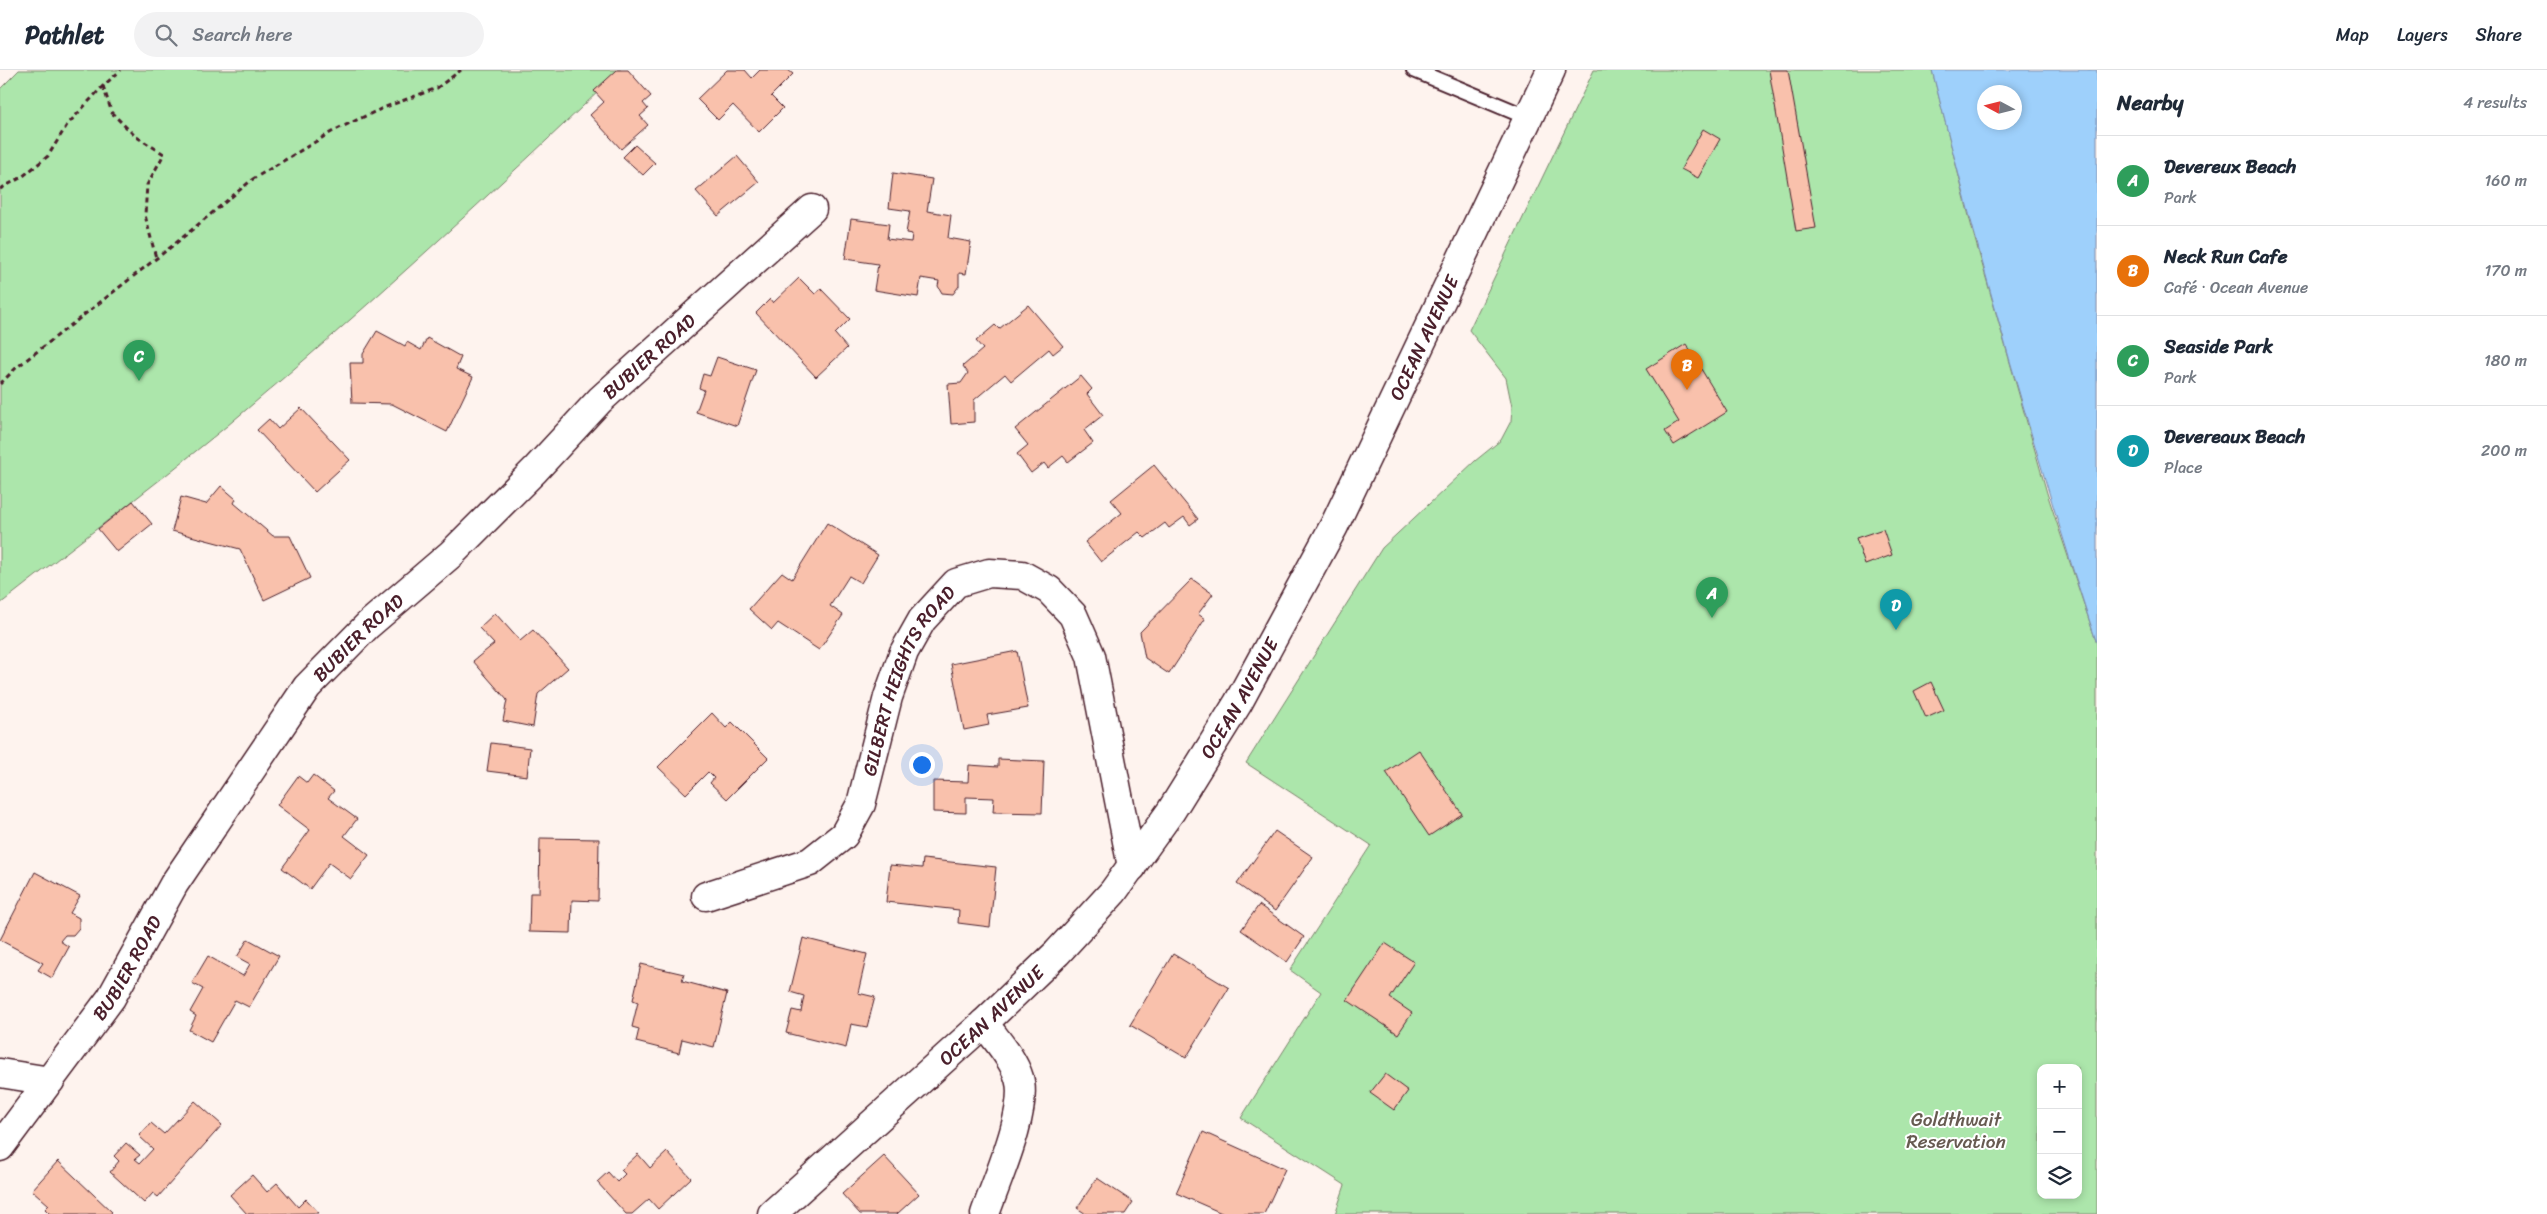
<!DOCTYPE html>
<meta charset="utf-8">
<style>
:root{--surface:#fff;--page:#f2f2f3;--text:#1f2937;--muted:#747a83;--line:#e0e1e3;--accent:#111827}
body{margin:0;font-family:Sriracha,sans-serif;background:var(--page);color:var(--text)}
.controls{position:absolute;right:15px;bottom:15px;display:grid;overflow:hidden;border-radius:10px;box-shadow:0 2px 8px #0003}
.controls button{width:45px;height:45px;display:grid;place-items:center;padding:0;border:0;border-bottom:1px solid var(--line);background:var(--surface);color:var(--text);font:25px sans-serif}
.compass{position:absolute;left:1977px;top:15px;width:45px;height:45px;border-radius:50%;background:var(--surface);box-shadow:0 2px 8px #0003;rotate:277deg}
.you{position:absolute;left:921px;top:694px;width:18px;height:18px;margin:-12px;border:4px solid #fff;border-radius:50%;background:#1a73e8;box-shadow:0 0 0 8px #1a73e833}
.badge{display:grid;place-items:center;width:32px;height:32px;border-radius:50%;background:var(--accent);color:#fff;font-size:16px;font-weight:700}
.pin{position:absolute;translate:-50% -41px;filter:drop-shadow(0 1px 2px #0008)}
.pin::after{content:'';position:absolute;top:26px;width:18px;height:15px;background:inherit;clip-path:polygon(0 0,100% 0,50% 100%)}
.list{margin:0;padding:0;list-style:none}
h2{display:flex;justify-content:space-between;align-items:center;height:65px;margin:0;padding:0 20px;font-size:21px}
h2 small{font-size:16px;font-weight:400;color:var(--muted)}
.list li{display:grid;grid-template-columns:32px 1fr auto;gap:15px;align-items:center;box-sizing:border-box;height:90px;padding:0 20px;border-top:1px solid var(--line)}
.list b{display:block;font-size:19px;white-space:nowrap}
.list p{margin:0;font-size:16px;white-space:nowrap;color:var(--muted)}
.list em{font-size:16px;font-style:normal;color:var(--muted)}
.icon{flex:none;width:28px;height:28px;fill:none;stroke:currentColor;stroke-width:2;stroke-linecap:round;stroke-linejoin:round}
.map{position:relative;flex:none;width:2097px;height:1144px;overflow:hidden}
header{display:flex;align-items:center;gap:30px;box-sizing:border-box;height:70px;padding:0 25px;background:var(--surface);border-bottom:1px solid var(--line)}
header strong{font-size:24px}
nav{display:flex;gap:28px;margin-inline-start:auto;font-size:18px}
.search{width:350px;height:45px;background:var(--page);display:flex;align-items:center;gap:12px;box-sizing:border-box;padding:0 18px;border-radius:28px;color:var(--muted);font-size:19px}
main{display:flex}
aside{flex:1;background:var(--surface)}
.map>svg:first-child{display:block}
.green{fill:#ace6ab;stroke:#7b826b;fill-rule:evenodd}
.water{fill:#9ed0fb;stroke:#7c89a8;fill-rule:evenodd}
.building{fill:#f9c1ac;stroke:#4a1f2b}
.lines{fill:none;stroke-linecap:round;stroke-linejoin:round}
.service-casing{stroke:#4a1f2b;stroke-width:18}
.minor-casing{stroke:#4a1f2b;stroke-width:31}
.tertiary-casing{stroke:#4a1f2b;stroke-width:31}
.secondary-casing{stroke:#4a1f2b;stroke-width:31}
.path{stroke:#4a1f2b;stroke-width:3;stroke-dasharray:5 4;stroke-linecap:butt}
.service{stroke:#fff;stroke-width:14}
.minor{stroke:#fff;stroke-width:28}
.tertiary{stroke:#fff;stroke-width:28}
.secondary{stroke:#fff;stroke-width:28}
.labels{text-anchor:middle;stroke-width:4;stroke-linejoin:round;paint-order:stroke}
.street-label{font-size:19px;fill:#4a1f2b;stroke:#fff}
.park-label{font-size:19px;fill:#675b51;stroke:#fff}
</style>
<header>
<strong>Pathlet</strong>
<div class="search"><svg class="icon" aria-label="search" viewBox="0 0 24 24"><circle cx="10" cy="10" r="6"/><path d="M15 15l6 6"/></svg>Search here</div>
<nav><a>Map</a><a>Layers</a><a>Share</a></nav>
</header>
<main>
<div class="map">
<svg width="2097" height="1144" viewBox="0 0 2097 1144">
<rect width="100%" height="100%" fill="#fef3ee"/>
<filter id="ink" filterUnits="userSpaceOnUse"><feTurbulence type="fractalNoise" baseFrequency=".02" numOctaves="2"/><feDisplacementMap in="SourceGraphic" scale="10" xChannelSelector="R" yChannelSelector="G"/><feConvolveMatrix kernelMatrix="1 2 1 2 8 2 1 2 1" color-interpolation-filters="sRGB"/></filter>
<g filter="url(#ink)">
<!-- green -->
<g class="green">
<path d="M19,0H621C493,122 363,242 227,356C153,417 76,474 0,534V19Z"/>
<path d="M1594,0H1932L1973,162L2047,423L2097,574V1144H1335L1345,1115L1241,1048L1321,922L1290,900L1371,775L1246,693L1382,478L1475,391L1501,370L1511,351L1512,337L1506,308L1469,260ZM2041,998H2078V1125H2041Z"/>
</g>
<!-- water -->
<path class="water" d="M1932,0H2097V574C2035,385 1980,193 1932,0ZM1984,22H2014V52H1984Z"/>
<!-- building -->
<g class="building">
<path d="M617,0H628L651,26L643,33L648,39L640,46L648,55L621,79L590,45L604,32L594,21Z"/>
<path d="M727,0H745L752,8L760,0H788L793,4L771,26L783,38L759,62L733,35L718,50L697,29Z"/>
<path d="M1769,0H1788L1816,158L1796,161Z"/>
<path d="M1703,59L1720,69L1698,108L1681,99Z"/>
<path d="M635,75L655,93L643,105L623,87Z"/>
<path d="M737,86L759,112L718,146L696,121Z"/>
<path d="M893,103L932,109L927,141L951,145L948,168L971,172L966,204L959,203V216L953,224L942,223L938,216L939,211L921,208L918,227L874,220L878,194L845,189L851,149L889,154L887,169L911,172L912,164L906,163L910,141L889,138Z"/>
<path d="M799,208L815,224L821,219L850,249L835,264L847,278L816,307L756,243L770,229L773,233Z"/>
<path d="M1028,235L1063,276L1053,284L1049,279L1011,311L1005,304L974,330V352L951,354L948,314L961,313L968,303L963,296L983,279L976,271L995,255L999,259Z"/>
<path d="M377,261L405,276L407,272L421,280L427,268L461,287L456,299L473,307L447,362L392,334L352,333L350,293H363V284Z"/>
<path d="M1686,274L1727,342L1674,375L1665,361L1679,352L1646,299Z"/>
<path d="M717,287L756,300L737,356L696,342L704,320L699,318L703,304L710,306Z"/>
<path d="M1081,306L1092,319L1087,324L1103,345L1084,360L1093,373L1068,392L1063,386L1048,398L1044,393L1031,403L1017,384L1028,375L1015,359Z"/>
<path d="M301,338L350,390L315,422L257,360L269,349L278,359Z"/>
<path d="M1154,395L1198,449L1190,455L1184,447L1169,458L1165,453L1145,468L1139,462L1101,492L1085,472L1122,443L1111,430Z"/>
<path d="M221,416L236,429L234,433L273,466H290L310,508L264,530L240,479L172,461L181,427L206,434Z"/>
<path d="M133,431L152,454L117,482L98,459Z"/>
<path d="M827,453L878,485L861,513L849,506L830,536L843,545L819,580L778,553L772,560L749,539L782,502L792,509Z"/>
<path d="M1883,459L1892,485L1865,495L1856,468Z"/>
<path d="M1192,509L1213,524L1198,544L1205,549L1169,604L1145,588L1140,562Z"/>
<path d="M495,543L520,571L533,560L568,598L538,624L533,657L503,651L507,630L473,591L494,574L479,558Z"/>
<path d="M1017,581L1028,638L987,645L989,655L964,660L951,594Z"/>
<path d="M1931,612L1944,640L1926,648L1914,621Z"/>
<path d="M712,643L726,658L732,652L768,688L727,729L710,713L714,708L708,702L686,724L658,697Z"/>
<path d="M491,673L530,678L527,706L487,701Z"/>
<path d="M1419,680L1462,744L1429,766L1386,702Z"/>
<path d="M998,689L1044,691L1042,743L993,742L994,728L966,727V743L933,742V711L968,712L969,695L998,697Z"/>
<path d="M313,705L334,721L328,728L357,749L344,766L369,785L351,809L329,793L310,819L282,798L310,760L277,735L298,706L307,713Z"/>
<path d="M1275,761L1313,787L1275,841L1237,814Z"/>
<path d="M540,768L599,769L598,831L572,830L571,863L529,862L530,823H539Z"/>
<path d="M923,789L996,797L990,857L958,853L959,840L886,832L890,795L922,798Z"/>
<path d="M35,802L80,826L70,843L79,848V858L73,865H65L60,871L69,877L52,908L38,900L43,893L0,870Z"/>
<path d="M1259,835L1304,867L1287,892L1241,860Z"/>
<path d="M803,868L867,884L858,923L875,927L867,957L851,954L846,978L786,963L792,940L801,942L804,926L790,922Z"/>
<path d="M248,869L279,886L249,937L235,930L211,972L189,960L196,946L190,942L203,919L192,913L208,886L243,906L250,894L237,887Z"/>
<path d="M1385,873L1414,892L1390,928L1412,943L1398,964L1347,930Z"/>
<path d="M1173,884L1229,918L1186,988L1130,955Z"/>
<path d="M641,894L684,904L682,911L727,923L714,977L682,969L679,983L636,972L639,959L632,957L638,932L633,930Z"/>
<path d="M1385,1004L1408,1021L1394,1040L1370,1023Z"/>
<path d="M195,1031L222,1055L158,1127L153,1123L144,1133L110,1102L119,1091L114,1086L126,1073L140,1085L135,1089L140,1093L153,1079L139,1066L151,1053L164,1064Z"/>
<path d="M1203,1062L1285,1099L1264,1144H1224L1176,1123Z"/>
<path d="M667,1082L691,1108L658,1139L649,1129L632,1144H626L597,1112L608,1102L617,1112L625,1104L621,1100L638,1084L650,1098Z"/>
<path d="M884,1086L919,1124L897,1144H860L842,1124Z"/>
<path d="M58,1091L112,1142L110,1144H50L45,1139L49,1135L32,1120Z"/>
<path d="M252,1105L267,1122L277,1113L298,1137L306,1129L319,1143L247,1144L230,1125Z"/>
<path d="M1097,1108L1133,1132L1125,1144H1086L1077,1138Z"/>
</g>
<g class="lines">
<!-- service casing -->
<g class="service-casing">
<path id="service" d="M1414,0L1529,48"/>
</g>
<!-- minor casing -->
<g class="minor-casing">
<g id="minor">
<path id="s1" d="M706,826L810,792L844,765L861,734L888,627L904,582L922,550L956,513L989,503L1022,505L1049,520L1073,545L1091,586L1132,797"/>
<path d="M0,1003L50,1011"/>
<path id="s2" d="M0,1077L111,928L174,814L307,617L368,555L451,484L535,400L600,330L812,139"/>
</g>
</g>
<!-- tertiary casing -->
<g class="tertiary-casing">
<path id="tertiary" d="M984,953C996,970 1013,988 1019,1008C1029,1039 996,1112 985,1144"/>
</g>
<!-- secondary casing -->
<g class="secondary-casing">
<g id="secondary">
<path id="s3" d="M772,1144L984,953L1057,883L1113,822L1171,741L1238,633L1334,456L1551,0"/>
</g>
</g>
<!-- path -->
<g class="path">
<path d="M103,16L112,43L135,66L164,84L147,115L145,145L156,188"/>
<path d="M0,119L22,107L48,86L67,55L103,16L121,0"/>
<path d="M0,314L16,298L176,173L253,109L335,60L383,38L437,18L461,0"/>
</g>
<!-- service -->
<use href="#service" class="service"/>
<!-- minor -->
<use href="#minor" class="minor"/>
<!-- tertiary -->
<use href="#tertiary" class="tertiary"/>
<!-- secondary -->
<use href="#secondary" class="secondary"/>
</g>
</g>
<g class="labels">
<!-- street labels -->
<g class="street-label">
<text dy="7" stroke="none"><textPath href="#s3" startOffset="1106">OCEAN AVENUE</textPath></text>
<text dy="7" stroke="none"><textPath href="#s2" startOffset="1030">BUBIER ROAD</textPath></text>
<text dy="7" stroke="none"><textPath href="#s2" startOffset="625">BUBIER ROAD</textPath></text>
<text dy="7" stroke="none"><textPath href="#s1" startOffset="322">GILBERT HEIGHTS ROAD</textPath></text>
<text dy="7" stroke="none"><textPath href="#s3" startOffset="701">OCEAN AVENUE</textPath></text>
<text dy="7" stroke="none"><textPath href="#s2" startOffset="220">BUBIER ROAD</textPath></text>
<text dy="7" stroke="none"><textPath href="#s3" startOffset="296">OCEAN AVENUE</textPath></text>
</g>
<!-- park labels -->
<g class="park-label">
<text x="1956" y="1056">Goldthwait<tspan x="1956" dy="22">Reservation</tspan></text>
</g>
</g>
</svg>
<div class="controls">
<button>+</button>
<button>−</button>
<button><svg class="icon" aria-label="layers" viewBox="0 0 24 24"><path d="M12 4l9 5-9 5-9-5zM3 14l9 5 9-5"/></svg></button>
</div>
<svg class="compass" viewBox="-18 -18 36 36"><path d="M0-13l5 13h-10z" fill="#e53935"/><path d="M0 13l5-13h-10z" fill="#747a83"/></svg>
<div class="you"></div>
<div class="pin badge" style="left:1712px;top:548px;background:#2e9e5b">A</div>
<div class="pin badge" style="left:1687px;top:320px;background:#e8710a">B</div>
<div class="pin badge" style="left:139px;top:311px;background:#2e9e5b">C</div>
<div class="pin badge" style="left:1896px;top:560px;background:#0f9aa8">D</div>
</div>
<aside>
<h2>Nearby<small>4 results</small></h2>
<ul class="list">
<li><span class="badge" style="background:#2e9e5b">A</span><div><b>Devereux Beach</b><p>Park</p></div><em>160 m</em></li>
<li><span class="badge" style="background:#e8710a">B</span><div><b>Neck Run Cafe</b><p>Café · Ocean Avenue</p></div><em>170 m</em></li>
<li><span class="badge" style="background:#2e9e5b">C</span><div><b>Seaside Park</b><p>Park</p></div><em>180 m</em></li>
<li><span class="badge" style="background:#0f9aa8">D</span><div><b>Devereaux Beach</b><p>Place</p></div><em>200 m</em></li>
</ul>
</aside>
</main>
